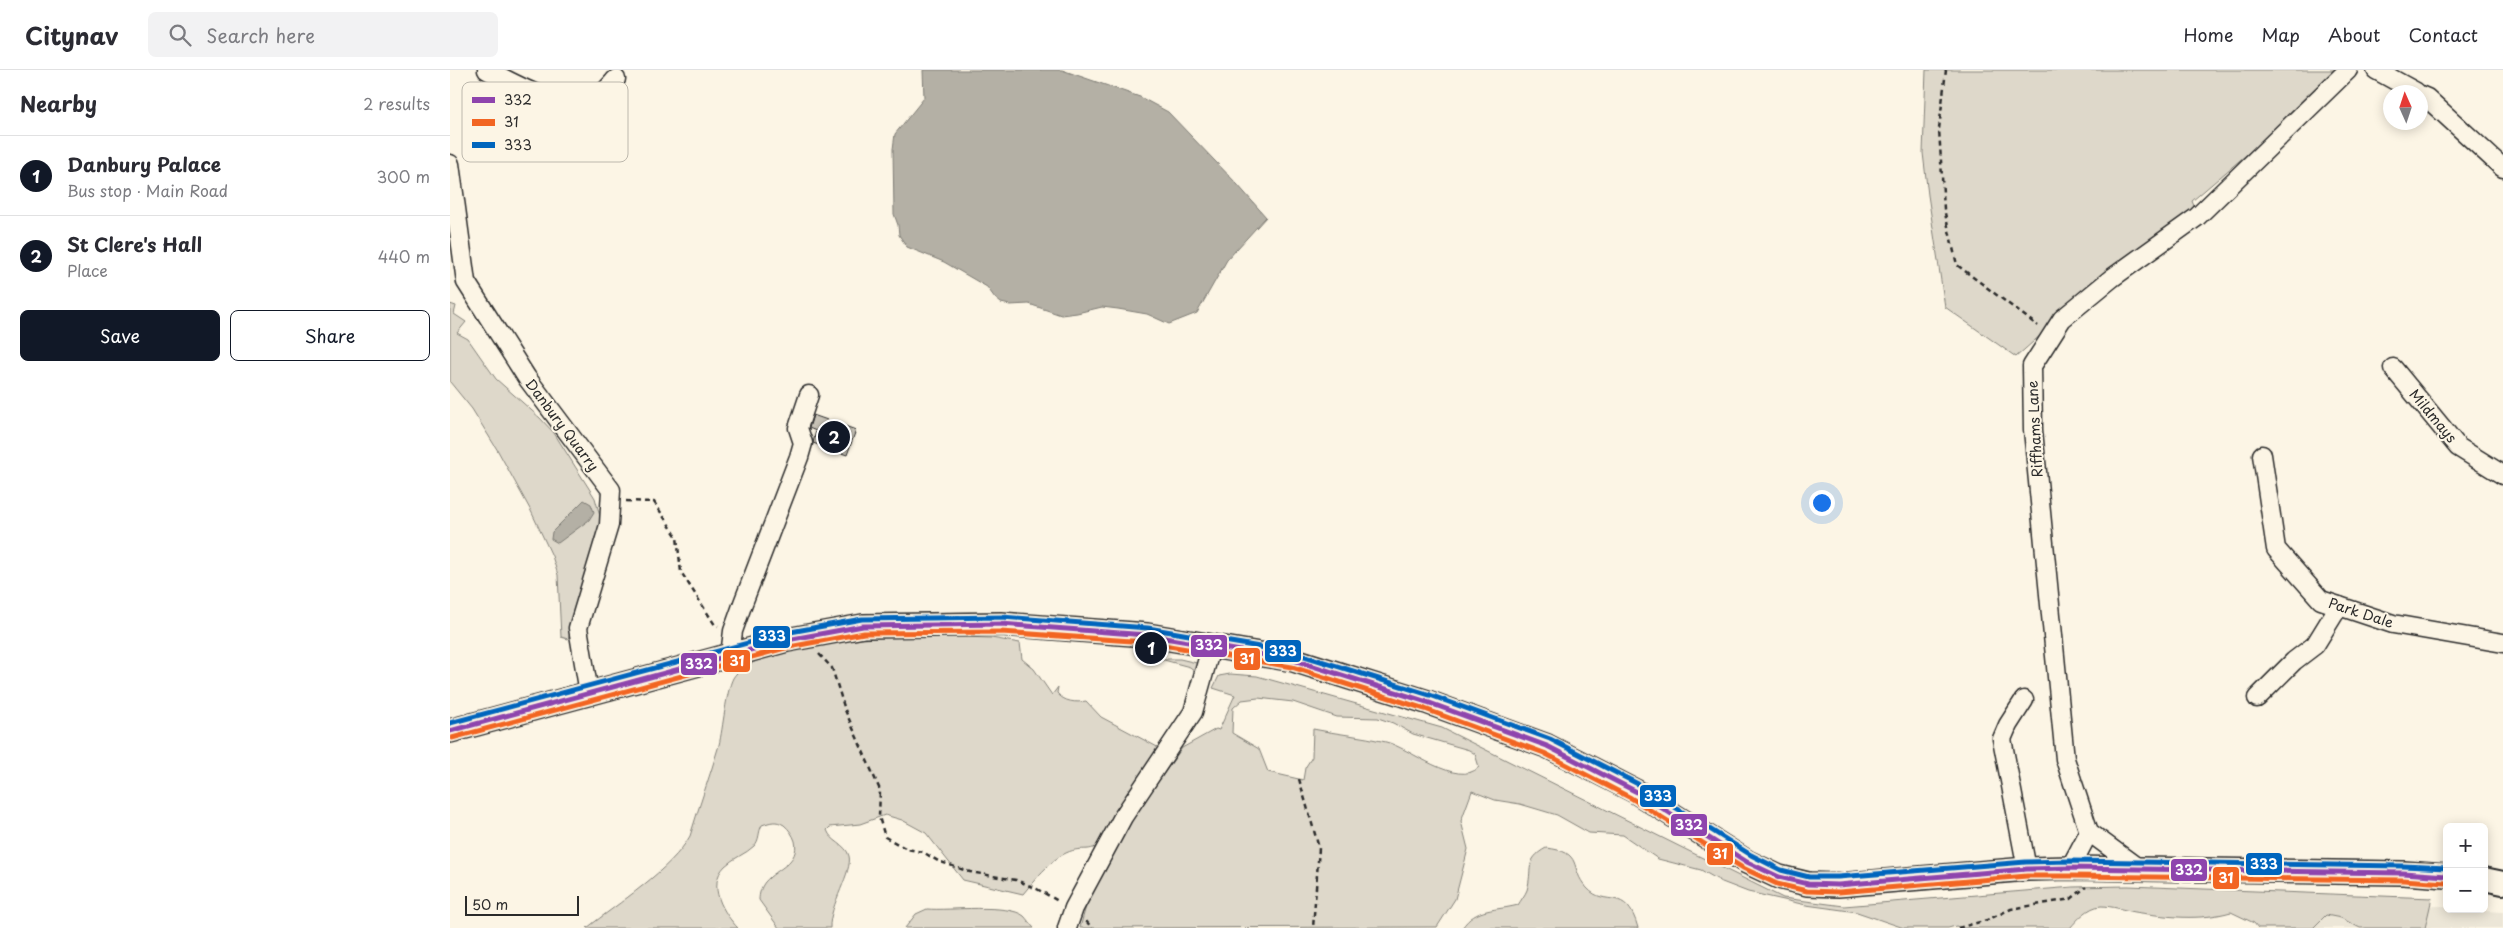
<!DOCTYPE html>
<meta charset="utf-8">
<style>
:root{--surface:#fff;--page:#f2f2f3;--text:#2b2b33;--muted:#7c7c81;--line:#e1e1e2;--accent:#111827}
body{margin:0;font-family:"Playpen Sans",sans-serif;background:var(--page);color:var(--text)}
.controls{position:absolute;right:15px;bottom:15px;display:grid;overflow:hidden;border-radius:8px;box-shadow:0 2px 12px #0003}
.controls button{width:45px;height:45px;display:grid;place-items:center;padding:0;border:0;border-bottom:1px solid var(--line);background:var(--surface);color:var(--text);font:25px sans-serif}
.compass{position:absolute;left:1933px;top:15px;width:45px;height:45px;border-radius:50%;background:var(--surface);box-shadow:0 2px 12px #0003;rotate:357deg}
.scale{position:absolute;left:15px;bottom:12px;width:114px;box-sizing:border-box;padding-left:5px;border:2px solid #2b2b2b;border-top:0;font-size:14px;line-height:18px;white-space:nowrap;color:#2b2b2b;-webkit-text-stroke:4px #fcf5e5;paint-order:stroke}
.you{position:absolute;left:1371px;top:432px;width:18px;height:18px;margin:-12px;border:4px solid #fff;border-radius:50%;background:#1a73e8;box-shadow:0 0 0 8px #1a73e833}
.badge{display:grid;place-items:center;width:32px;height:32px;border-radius:50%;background:var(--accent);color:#fff;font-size:16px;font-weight:700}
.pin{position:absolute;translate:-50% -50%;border:2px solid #fff;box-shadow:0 1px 5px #0006}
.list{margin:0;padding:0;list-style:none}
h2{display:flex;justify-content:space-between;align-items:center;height:65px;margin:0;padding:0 20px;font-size:21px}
h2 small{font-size:16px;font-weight:400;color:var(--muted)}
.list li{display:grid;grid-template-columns:32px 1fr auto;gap:15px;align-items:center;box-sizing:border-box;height:80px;padding:0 20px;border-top:1px solid var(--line)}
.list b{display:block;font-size:19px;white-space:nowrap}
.list p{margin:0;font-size:16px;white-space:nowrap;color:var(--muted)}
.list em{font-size:16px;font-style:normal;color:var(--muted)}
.actions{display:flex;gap:10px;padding:15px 20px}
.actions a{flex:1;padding:11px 0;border:1px solid var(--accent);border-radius:8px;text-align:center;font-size:18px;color:var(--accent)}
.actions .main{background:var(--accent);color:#fff}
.icon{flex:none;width:28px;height:28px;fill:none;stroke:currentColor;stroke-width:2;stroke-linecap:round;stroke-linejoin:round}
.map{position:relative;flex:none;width:2053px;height:858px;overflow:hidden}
header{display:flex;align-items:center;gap:30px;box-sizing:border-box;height:70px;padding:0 25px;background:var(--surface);border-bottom:1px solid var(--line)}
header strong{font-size:24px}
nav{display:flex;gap:28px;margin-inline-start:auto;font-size:18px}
.search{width:350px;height:45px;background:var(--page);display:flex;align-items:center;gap:12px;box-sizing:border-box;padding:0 18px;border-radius:8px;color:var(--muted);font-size:19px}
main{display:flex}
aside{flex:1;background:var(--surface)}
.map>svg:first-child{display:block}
.built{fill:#ece6d7}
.green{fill:#ded8ca;stroke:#84827a;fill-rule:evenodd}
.water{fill:#b4b0a5;stroke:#7d7b74}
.building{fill:#c8c3b7;stroke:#2b2b2b}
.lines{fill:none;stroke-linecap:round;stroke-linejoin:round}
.minor-casing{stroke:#2b2b2b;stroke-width:21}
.major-casing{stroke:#2b2b2b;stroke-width:26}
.path{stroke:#2b2b2b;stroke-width:2.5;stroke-dasharray:5 4;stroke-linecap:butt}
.minor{stroke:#fcf5e5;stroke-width:18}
.major{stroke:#fcf5e5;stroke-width:22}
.bus-1-casing{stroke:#fcf5e5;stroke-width:9}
.bus-2-casing{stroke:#fcf5e5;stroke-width:9}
.bus-3-casing{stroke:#fcf5e5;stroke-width:9}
.bus-1{stroke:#8e44ad;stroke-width:5}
.bus-2{stroke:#f26522;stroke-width:5}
.bus-3{stroke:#0065bd;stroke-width:5}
.labels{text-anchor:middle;stroke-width:4;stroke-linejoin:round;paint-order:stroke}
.street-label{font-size:14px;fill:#2b2b2b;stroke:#fcf5e5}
.key{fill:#fcf5e5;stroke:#bdb8ad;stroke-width:1}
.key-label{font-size:14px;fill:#2b2b2b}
.line-badge{stroke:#fcf5e5;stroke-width:2}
.badge-label{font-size:14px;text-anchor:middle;font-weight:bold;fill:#fff}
</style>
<header>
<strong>Citynav</strong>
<div class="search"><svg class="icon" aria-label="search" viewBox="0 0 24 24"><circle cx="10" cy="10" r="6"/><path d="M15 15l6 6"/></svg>Search here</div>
<nav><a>Home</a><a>Map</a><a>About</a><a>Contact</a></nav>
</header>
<main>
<aside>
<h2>Nearby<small>2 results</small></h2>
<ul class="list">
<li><span class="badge">1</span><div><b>Danbury Palace</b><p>Bus stop · Main Road</p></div><em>300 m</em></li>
<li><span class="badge">2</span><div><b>St Clere's Hall</b><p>Place</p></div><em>440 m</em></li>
</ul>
<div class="actions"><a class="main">Save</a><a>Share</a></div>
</aside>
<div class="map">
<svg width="2053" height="858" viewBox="0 0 2053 858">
<rect width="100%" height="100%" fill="#fcf5e5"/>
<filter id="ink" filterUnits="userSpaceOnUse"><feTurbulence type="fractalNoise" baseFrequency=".02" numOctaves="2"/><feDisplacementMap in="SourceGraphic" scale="10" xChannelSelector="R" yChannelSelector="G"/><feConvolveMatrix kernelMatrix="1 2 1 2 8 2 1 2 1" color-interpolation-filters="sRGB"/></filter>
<g filter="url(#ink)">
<!-- built -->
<path class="built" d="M1996,836L1997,839L2053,842V858H1843L1839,838Z"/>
<!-- green -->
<g class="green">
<path d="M1476,0H1896L1742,131L1744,136L1727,157L1681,185L1566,287L1495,237L1478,125L1473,83Z"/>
<path d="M0,234L6,236L4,244L16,252L7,263L18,269L46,309L90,348L104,363L145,428L150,446V469L118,569L111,567L108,505L102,486L81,441L48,381L22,339L0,312Z"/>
<path d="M457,565L541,568L570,573L572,589L584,599L602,625L608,617L607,623C614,632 626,633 636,631L651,647L713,680L739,640L747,603L740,597L710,589H730L751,594C760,639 684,730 658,767C639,787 635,774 616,783C601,789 583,812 573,824L513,810L476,763L452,750L435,745L410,754L380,757L377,760C381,772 396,774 399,786C403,801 379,836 380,858H329L309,830C309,824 311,817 315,812C327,798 350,793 345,771C343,765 339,759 334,755C326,750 321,752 312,755C308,762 310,770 304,776C296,784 283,788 275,796C256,815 274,844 288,858H137C167,834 222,799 240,766C249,736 260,706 269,675C273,658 276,622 283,608C301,577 422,568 457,565Z"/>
<path d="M780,604L807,606L992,658L1333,828L1394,836L1623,817L1678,816L1982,828L1975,858H1910L1891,848L1876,845L1863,858H1808L1804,853L1781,842C1749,851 1717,847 1685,842C1674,840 1662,836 1651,836C1638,837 1628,849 1620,858H1512L1506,856L1498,858H1454L1407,842L1356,835L1298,822L1272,812L1251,800L1208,789L1173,765L1139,763L1107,745L1070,734L1045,730L1022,721L1011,751L1018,779L1005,829L987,857L630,858L640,822L674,760L732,678L766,659L769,660L785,625L763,618L769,606ZM808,628L843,632L887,647L928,648L943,653L963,664L1019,680L1025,684L1029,697C1008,719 958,677 936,672C912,666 887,664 863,659L862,687L855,698L853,710L818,702L809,679L782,663L783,638L792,630Z"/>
<path d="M1096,778C1135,782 1118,798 1137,818C1156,839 1176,814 1188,858H1012C1026,837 1046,841 1068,835C1071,830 1075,825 1077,820C1083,800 1074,790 1096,778Z"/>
<path d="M477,839C499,841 558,833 574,846C577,849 580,854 584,858H455L466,844Z"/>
</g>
<!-- water -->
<g class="water">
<path d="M473,0H612L690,27L718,42L787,114L816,147L777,190L747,243L719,254L697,244L668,239L652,237L627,243L611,245L579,234L560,235L551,233L545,228L537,217L494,192L457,177L449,165L448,155L444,144L443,79L445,64L474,28Z"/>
<path d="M134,430L141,434L144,442L139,450L108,473L101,469L102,462Z"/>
</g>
<!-- building -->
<path class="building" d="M363,345L406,360L397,385L363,373L366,361L359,358Z"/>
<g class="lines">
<!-- minor casing -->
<g class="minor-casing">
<g id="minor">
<path d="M37,0C64,13 112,43 143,30C153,25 159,17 166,9"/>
<path d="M1926,0L1966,22"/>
<path d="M1970,25L1977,28L2053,98"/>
<path d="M0,94L16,212L77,308L161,420L159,455L128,558L139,623"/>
<path d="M1943,298L2008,377L2053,405"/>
<path d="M1812,385L1826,479L1871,530L1943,554L2053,573"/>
<path d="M280,585L283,561L293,533L349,387L353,373L348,358L359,325"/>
<path d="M1807,628L1844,591L1865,575L1889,536"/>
<path d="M1574,630L1558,655L1552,669L1577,799"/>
<path d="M1620,798L1639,762"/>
<path d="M1688,798L1639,762L1615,689L1583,360L1582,296L1612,249L1662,208L1747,147L1898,0"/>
<path d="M617,858L624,838L673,747L743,642L762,574"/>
</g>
</g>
<!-- major casing -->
<g class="major-casing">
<g id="major">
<path d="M0,661L337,570L413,556L551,554L697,565L844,590L977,632L1097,676L1185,721L1297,792L1329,807L1358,814L1388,815L1577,799L1620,798L1953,803L1997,806"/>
<path d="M2034,809L2053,813"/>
</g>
</g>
<!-- path -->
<g class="path">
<path d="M1496,0L1489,59L1494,139L1507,195L1588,256"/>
<path d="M176,431L204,432L227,467L231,502L265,555L268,556"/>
<path d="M369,584L382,598L395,640L430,720L429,747L435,767L457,779L473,782L488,791L520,802L566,810L587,819L610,832"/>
<path d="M849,709L869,778L863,858"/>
<path d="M636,851L642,858"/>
<path d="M1508,858L1537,850L1561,839L1621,829L1636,817"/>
</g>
<!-- minor -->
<use href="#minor" class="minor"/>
<!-- major -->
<use href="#major" class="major"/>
<!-- bus-1 casing -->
<g class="bus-1-casing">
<path id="bus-1" d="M0,661L337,570L413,556L551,554L697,565L844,590L977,632L1097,676L1185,721L1297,792L1329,807L1358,814L1388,815L1577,799L1620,798L1953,803L1997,806"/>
</g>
<!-- bus-2 casing -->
<g class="bus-2-casing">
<path id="bus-2" d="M2,668L339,577L414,563L551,562L696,572L842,597L975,639L1094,683L1181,728L1293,798L1327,814L1357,821L1389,822L1577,806H1620L1953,810L1996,813"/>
</g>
<!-- bus-3 casing -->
<g class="bus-3-casing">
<path id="bus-3" d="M0,653L335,563L412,549L552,547L698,558L845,583L980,625L1100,669L1188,714L1301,785L1331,800L1359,807H1388L1576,792L1620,791L1953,796L1997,798"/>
</g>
<!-- bus-1 -->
<use href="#bus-1" class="bus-1"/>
<!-- bus-2 -->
<use href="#bus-2" class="bus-2"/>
<!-- bus-3 -->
<use href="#bus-3" class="bus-3"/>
</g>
</g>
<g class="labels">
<!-- street labels -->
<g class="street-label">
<text transform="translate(1983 346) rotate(50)" y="5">Mildmays</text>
<text transform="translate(112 355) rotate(53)" y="5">Danbury Quarry</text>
<text transform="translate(1585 359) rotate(-93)" y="5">Riffhams Lane</text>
<text transform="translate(1911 543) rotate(18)" y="5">Park Dale</text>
</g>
</g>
<!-- legend -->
<rect x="12" y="12" width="166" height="80" rx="8" class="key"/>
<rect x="22" y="27" width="23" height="6" fill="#8e44ad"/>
<rect x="22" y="49" width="23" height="7" fill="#f26522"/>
<rect x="22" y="72" width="23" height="6" fill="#0065bd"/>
<g class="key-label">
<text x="54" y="35">332</text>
<text x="54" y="57">31</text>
<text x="54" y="80">333</text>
</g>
<g class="line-badge">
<rect x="302" y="555" width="39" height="24" rx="5" fill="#0065bd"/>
<rect x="740" y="564" width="38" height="24" rx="5" fill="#8e44ad"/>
<rect x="814" y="569" width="38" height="24" rx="5" fill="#0065bd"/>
<rect x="783" y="577" width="28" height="24" rx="5" fill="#f26522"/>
<rect x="272" y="579" width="29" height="24" rx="5" fill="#f26522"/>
<rect x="230" y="582" width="38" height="24" rx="5" fill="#8e44ad"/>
<rect x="1189" y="714" width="38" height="24" rx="5" fill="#0065bd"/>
<rect x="1220" y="743" width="38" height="24" rx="5" fill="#8e44ad"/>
<rect x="1256" y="772" width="28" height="24" rx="5" fill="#f26522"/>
<rect x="1795" y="782" width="38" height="24" rx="5" fill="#0065bd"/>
<rect x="1720" y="788" width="38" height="24" rx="5" fill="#8e44ad"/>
<rect x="1762" y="796" width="28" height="24" rx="5" fill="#f26522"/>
</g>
<g class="badge-label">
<text x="322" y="571">333</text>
<text x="759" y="580">332</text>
<text x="833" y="586">333</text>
<text x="797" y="594">31</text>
<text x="287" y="596">31</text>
<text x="249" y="599">332</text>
<text x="1208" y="731">333</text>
<text x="1239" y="760">332</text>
<text x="1270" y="789">31</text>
<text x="1814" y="799">333</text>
<text x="1739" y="805">332</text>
<text x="1776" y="813">31</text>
</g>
</svg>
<div class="controls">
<button>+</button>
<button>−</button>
</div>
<svg class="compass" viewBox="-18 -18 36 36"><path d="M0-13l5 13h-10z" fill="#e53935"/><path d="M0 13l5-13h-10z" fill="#7c7c81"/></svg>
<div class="scale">50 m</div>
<div class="you"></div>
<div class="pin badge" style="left:701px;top:578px">1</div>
<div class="pin badge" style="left:384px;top:367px">2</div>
</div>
</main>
